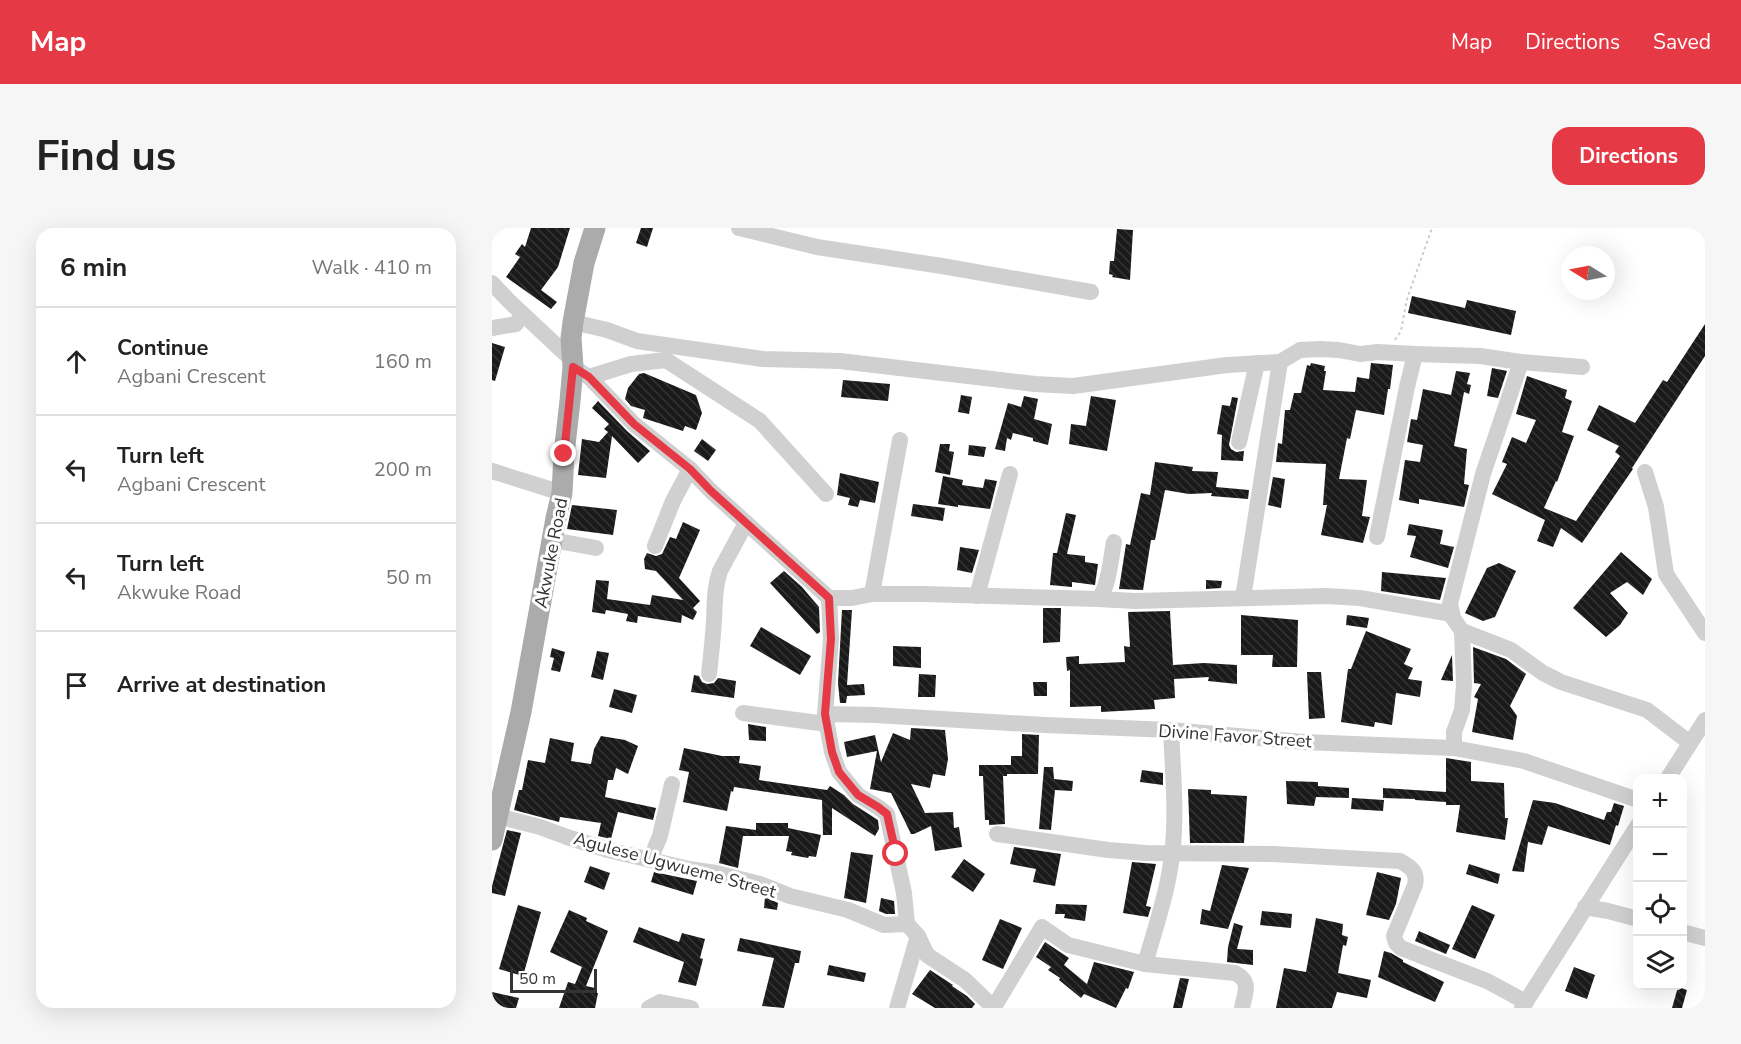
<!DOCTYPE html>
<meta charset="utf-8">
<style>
:root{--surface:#fff;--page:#f6f6f6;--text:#222;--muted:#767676;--line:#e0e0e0;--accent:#e63946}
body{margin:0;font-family:"Nunito Sans",sans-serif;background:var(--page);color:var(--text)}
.controls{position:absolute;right:18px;bottom:18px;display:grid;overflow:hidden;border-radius:12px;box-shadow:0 6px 24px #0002}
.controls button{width:54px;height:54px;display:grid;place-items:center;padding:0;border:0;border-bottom:2px solid var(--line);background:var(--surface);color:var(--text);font:30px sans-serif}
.compass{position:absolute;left:1069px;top:18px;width:54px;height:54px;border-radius:50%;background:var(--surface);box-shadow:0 6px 24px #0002;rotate:280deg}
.scale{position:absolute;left:18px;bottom:15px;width:87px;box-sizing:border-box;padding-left:6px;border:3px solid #333;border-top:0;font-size:16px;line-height:21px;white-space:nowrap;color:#333;-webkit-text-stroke:4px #fff;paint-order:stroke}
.stop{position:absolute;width:18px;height:18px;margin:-14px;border:4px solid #e63946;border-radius:50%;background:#fff}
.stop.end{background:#e63946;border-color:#fff;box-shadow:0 2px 6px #0008}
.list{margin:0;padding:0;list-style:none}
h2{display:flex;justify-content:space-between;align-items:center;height:78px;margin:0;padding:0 24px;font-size:26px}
h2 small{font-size:20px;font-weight:400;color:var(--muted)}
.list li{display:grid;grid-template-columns:39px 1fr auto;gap:18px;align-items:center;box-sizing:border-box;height:108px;padding:0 24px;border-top:2px solid var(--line)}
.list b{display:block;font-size:22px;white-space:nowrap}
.list p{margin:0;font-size:20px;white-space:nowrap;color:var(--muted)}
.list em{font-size:20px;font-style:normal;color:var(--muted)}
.icon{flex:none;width:33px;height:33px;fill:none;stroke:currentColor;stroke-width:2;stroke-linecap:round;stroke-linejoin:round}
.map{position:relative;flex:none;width:1213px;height:780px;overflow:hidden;border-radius:18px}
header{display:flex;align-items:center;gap:36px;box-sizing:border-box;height:84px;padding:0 30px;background:var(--accent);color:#fff}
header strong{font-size:28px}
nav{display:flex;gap:33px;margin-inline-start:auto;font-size:21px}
.intro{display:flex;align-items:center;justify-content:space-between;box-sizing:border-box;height:144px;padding:0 36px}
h1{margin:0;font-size:42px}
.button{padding:15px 27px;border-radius:18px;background:var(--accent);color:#fff;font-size:21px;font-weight:700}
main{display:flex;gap:36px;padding:0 36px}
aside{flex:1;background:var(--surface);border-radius:18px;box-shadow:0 6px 24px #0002}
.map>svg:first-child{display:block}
.building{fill:url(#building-back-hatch)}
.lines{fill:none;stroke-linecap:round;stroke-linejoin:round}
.path{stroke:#cdcdcd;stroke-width:2;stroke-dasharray:3 3;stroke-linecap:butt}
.minor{stroke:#d0d0d0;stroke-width:16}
.major{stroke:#ababab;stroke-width:21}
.route{stroke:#e63946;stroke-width:8}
.labels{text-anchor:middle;stroke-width:6;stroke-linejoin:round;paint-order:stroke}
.street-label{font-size:18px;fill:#333;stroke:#fff}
</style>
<header>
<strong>Map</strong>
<nav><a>Map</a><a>Directions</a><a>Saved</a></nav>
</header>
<div class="intro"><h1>Find us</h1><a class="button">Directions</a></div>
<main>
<aside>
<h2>6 min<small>Walk · 410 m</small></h2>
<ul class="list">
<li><svg class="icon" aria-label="ahead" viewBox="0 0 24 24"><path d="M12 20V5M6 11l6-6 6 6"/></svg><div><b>Continue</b><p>Agbani Crescent</p></div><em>160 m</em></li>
<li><svg class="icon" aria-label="left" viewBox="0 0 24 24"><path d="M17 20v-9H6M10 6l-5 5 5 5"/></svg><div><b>Turn left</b><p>Agbani Crescent</p></div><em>200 m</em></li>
<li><svg class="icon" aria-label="left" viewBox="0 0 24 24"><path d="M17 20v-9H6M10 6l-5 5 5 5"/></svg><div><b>Turn left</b><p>Akwuke Road</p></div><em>50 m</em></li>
<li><svg class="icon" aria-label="arrive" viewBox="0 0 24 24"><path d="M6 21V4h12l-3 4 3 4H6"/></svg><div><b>Arrive at destination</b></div></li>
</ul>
</aside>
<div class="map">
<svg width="1213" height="780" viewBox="0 0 1213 780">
<defs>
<pattern id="building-back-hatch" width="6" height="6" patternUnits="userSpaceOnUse" patternTransform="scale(1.5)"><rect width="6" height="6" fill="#1a1a1a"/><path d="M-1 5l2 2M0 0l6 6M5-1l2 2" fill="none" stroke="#333"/></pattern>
</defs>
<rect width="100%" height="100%" fill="#fff"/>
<!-- building -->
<g class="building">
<path d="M39,0H78L66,39L49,62L65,74L59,81L14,49L28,29L23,26L30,16L33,19Z"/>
<path d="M149,0H161L155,19L144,15Z"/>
<path d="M625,1L641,2L638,52L620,49L621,47L617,46L618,33H622Z"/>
<path d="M920,68L973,80L975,72L1024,83L1019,107L916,85Z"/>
<path d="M1213,96V128L1140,240L1141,241L1090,315L1069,300L1061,319L1045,313L1053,292L1000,266L1015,236L1010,234L1020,209L1034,215L1044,192L1024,186L1035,148L1075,162L1073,170L1080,173L1070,204L1082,208L1065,254L1064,253L1052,280L1084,293L1128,228L1123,224L1127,218L1095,202L1107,177L1143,195L1171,152L1175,154Z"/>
<path d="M0,115L13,119L3,153L0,152Z"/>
<path d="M819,135L833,138L832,143H834L831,162L863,164L865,149L877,151L879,135L901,137L898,161H896L892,187L864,182L858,211L855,210L847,251L875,252L870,288L878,289L871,315L829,307L835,277H831L834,236L784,234L786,215L790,216L793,182H798L802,165H809L815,137L818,138Z"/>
<path d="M1000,140L1015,143L1006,170L995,168Z"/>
<path d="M964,143L978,145L975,156L979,157L977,166L972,164L962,218L975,221L972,256L977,257L972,279L927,271V276L907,272L913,232L928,234L931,217L915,214L919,191L925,192L931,161L959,167Z"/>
<path d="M152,145L204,167L210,185L204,202L193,198L191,203L151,190L153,182L139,178L133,171L136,160L147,146Z"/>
<path d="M351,152L398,156L396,173L349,169Z"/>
<path d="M469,167L480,169L477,186L466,184Z"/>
<path d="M532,168L546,171L542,191L560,196L556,217L541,213V210L521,205L519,212L515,210L513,223L503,221L516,175L529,179Z"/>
<path d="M599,168L624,172L615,223L577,216L579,196L594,198Z"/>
<path d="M740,169L746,170L737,217L739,221L744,224L752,223L751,233L729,232L730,207L725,206L730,177L738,178Z"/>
<path d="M106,173L135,203L158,223L146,235L120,208L114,250L86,247L90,211L107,214L116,204L112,201L117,196L100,180Z"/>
<path d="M210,211L224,222L216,233L202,223Z"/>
<path d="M448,216H458L457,223L462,224L458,247L443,244Z"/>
<path d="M477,217L494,219L492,229L476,227Z"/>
<path d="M663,234L701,239L700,243L726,244L724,259L757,262L756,271L719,268L720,265L697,266L673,262L663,312H659L651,362L627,361L634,316L638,317L649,265L658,267Z"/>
<path d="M348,245L387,254L383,275L368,272L366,279L356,277L358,270L345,267Z"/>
<path d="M451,248L471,252L470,257L491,260L493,251L505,253L498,281L466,277V279L446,276Z"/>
<path d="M781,249L793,251L789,280L776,277Z"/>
<path d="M421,276L453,280L451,293L419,288Z"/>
<path d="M80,277L125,282L121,307L75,301Z"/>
<path d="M574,285L584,287L575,326L593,328V334L606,336L603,357L580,354V359L558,357L561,325H565Z"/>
<path d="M191,294L208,302L187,350L208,373L201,380L205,384L201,392L190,387L189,395L146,388L145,395L134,393L136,386L114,382L113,386L100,384L104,352L117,353L115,371L158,377L160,367L191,372L164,343L153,341L152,331L155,325L164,328L170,326L178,309L184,311Z"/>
<path d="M917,296L951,302L948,316L962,319L956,340L918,329L924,308L915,307Z"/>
<path d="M468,319L487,322L480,345L465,342Z"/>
<path d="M1129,324L1160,351L1151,367L1135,354L1118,365L1136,385L1128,397L1114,409L1081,380Z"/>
<path d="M1007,335L1024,343L1003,389L991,393L973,385L995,340Z"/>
<path d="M292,343L310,359L327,379L328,404L325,406L278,355Z"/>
<path d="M890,344L954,350L948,372L889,363Z"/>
<path d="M714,352L730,353L729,360L714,361Z"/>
<path d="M551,380H569L568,414L551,415Z"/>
<path d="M350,382H360L355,457L372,456L373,467L355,468L354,475H348L346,455Z"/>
<path d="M678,383L681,437L712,435L745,437V456L716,453L717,449L682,451L683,470L662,472L663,481L609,484V478L578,479V442L575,443L574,429L587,428V436L633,434L632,418L638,419L636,384Z"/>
<path d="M749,387L806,392L805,439H780L781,427H749Z"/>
<path d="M855,387L877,390L875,400L854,397Z"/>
<path d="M269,399L319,428L308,447L258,418Z"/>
<path d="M874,403L919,421L912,436L921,440L916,451L930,453L928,469L904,465L900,497L883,494L882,499L849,494L856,441H859Z"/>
<path d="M401,418L429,419V440L401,438Z"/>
<path d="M981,419L1014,431L1034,446L1018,478L1025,488L1021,512L980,504L986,471L982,469L989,456L982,455Z"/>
<path d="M60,420L73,424L68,444L59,442L62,430L58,429Z"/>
<path d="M105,423L117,425L111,452L99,449Z"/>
<path d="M960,427L961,453L949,452Z"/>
<path d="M815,444H829L833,490L817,491Z"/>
<path d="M427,446L444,447L443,469H426Z"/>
<path d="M202,447L207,448L210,454L215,456L222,455L226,450L244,453L242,470L199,464Z"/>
<path d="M541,454H555V468H542Z"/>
<path d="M122,461L145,467L140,485L117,479Z"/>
<path d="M256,496L274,499V513L257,512Z"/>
<path d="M419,500L453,502L456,531L453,548L441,546L438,560L419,556L433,585L461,584L462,600L467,599L470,619L443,623L439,598L422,606H419L399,565L378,561L385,523L355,529L352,514L383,507L389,534L401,505L418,512Z"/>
<path d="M530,506L547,507L546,546H515V548H511L513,596L497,597V592H493L491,548H487V537H519V528H530Z"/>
<path d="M109,508L133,512L146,518L136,546L124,540L121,552H116L113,569L164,580L161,592L126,584L119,611L106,608L109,595L68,589L67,594L22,582L27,562H30L36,532L53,535L58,510L82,515L79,533L99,536L102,521Z"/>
<path d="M192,520L230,528H248L247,535L269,538L267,552L335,562L338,558L352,567L361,576L386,592L387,601L383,608L340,580V607H331L330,572L242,559L241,564L239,563L235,583L191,574L197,544L187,542Z"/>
<path d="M954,530L979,534V553L1012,555L1013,590H1016L1013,612L964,604L968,577H954V574L923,572V571L891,570V560L954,564Z"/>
<path d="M552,539H561L562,551L581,553L580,563L563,562L559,602L547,601Z"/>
<path d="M650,542L671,545V557L648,554Z"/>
<path d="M794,553L826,554V558L857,560V570L824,569L822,578L795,576Z"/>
<path d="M696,561L719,562V566L755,568L752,615H698Z"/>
<path d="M860,570L892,572L891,583L859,581Z"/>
<path d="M1041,572L1063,575L1112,592L1115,584H1119L1122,575L1132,578L1126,598L1124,597L1118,617L1056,598L1050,617L1036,614L1032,644L1020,643Z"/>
<path d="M264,595H296V600L329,607L324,629L317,628L316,630L299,627L300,624L294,623L297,608H251L246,640L227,635L234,598L264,602Z"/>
<path d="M15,602L29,605L13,668L0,665V658Z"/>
<path d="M522,619L569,626L563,658L541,654L544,641L518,636Z"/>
<path d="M359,624L381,627L374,675L352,670Z"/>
<path d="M472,631L493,646L481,664L459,649Z"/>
<path d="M640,634L664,636L654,678L659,679L656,689L631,685Z"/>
<path d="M977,636L1008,646L1006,656L974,646Z"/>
<path d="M730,637L757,640L736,701L708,696L710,681L718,683Z"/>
<path d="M98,638L118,645L112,662L92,654Z"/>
<path d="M162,644L205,653L201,667L159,654Z"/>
<path d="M885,644L909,650L904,676L897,692L874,687Z"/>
<path d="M273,669L286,675L285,682L272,680Z"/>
<path d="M389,670L402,673L403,686H394L387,683Z"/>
<path d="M564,676L595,677L593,693L572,690L573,686H563Z"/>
<path d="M26,677L49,684L31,748L7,741Z"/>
<path d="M980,677L1003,687L983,731L960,721Z"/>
<path d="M77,682L95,690L94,693L116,703L94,758L103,760L102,765H106L103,780H67L76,754L83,756L90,739L58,724Z"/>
<path d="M770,683L800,686L799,700L768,697Z"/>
<path d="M824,690L851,696L850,707L856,709L854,718L851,717L846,745L879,752L875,770L845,764L840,780H784L792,740L814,744Z"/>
<path d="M508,691L530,700L511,741L490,732Z"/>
<path d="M742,695L751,698L745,721L761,722V737L735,734L736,719Z"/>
<path d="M147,699L187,714L190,705L213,711L208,730L211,731L204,758L186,754L192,734L141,714Z"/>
<path d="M927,703L958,717L954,726L923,713Z"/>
<path d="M248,710L309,723L307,735H303L292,780L270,778L282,730L245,723Z"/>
<path d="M553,714L577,730L572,737L595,756L602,734L642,744L636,761L634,760L624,780L592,766L589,770L567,752L568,750L556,742L559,739L544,729Z"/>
<path d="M892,723L899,725L911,732V734L952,754L943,774L886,749Z"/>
<path d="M337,737L374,745L372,754L335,747Z"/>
<path d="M1082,739L1103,747L1095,771L1073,763Z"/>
<path d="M438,742L461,757L460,758L475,768L483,776L480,780H443L420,766Z"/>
<path d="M688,750L697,751L690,780H681Z"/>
<path d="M1186,759L1195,762L1190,780H1180Z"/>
<path d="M0,764L27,770L24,780H0Z"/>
</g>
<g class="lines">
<!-- path -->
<path class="path" d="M903,112L909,103L915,71L940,0"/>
<!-- minor -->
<g class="minor">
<path d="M247,0L325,19L450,38L599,64"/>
<path d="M0,55L17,73L80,132"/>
<path d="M81,94L115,102L145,113L271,131L348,133L543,156L581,158L735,137L788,134L808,122L828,121L847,122L868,126L886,124L923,126L915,159L885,309"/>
<path d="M0,100L24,96L30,86"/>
<path d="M923,126L988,128L1029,134L1090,139"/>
<path d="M81,139L97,149L142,196L198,241L219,263L337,370L339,411L333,486L340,524L347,544L366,567L386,579L395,586L412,665L415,696"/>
<path d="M97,149L139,136L174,132L268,193L334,266"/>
<path d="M747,214L765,135"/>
<path d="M0,243L70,265"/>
<path d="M1153,244L1164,279L1174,346L1213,405"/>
<path d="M60,312L104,320"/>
<path d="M163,318L181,273L198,241"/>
<path d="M380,366L408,212"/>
<path d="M485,368L518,246"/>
<path d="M337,370H360L380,366H432L606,371C617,361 619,328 622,314"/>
<path d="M751,370L788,134"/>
<path d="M606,371L643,373L834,368L868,370L960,386"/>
<path d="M970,403L1019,422L1051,445L1069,454L1155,482L1198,515"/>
<path d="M217,446C219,428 221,410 222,392C223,375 222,360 228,343L254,295"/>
<path d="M251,485L335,496"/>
<path d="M333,486L383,487L553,497L679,502L812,514L962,520L1032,533L1146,572"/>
<path d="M962,520V504L970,482L972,457L970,403L961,390L958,376L991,246L1029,134"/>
<path d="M1176,550L1213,492"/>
<path d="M5,588L48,599L75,609L116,622L197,641L224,645L268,656L298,668L356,682L392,697L415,696L426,708L435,727L473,752L502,780"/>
<path d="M505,606L616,622L654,625L781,626L908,633C919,639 926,644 923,657L902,708L904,715L909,720L995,753L1034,774"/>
<path d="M158,632L168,608L180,556"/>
<path d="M1093,679L1116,683L1146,691"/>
<path d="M1190,704L1213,710"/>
<path d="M653,736C662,704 673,673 678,641C686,596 681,548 679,502"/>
<path d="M502,779L550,699L576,717L653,736L743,745C760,754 753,764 750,780"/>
<path d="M157,780L168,774L199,780"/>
<path d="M405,780L426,708"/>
<path d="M1030,780L1146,597"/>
</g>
<!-- major -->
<path class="major" d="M0,612L29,484L64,290L70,265L72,226L78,173L81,139L79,110L81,94L92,35L103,0"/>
</g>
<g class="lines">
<!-- route -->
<path class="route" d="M72,226L81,139L97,149L142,196L198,241L219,263L337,370L339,411L333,486L340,524L347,544L366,567L386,579L395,586L404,626"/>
</g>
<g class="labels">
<!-- street labels -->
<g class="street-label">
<text transform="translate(59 325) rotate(-79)" y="6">Akwuke Road</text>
<text transform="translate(743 508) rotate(4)" y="6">Divine Favor Street</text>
<text transform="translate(183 637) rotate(15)" y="6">Agulese Ugwueme Street</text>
</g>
</g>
</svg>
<div class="controls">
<button>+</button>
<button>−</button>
<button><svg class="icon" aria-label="locate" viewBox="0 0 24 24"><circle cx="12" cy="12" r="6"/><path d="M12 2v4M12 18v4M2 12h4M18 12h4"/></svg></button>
<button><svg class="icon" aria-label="layers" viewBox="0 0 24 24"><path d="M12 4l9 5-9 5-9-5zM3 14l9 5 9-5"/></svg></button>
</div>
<svg class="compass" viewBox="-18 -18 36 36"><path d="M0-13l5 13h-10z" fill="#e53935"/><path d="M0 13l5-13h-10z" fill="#767676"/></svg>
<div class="scale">50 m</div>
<div class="stop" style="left:404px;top:626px"></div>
<div class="stop end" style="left:72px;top:226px"></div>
</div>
</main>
